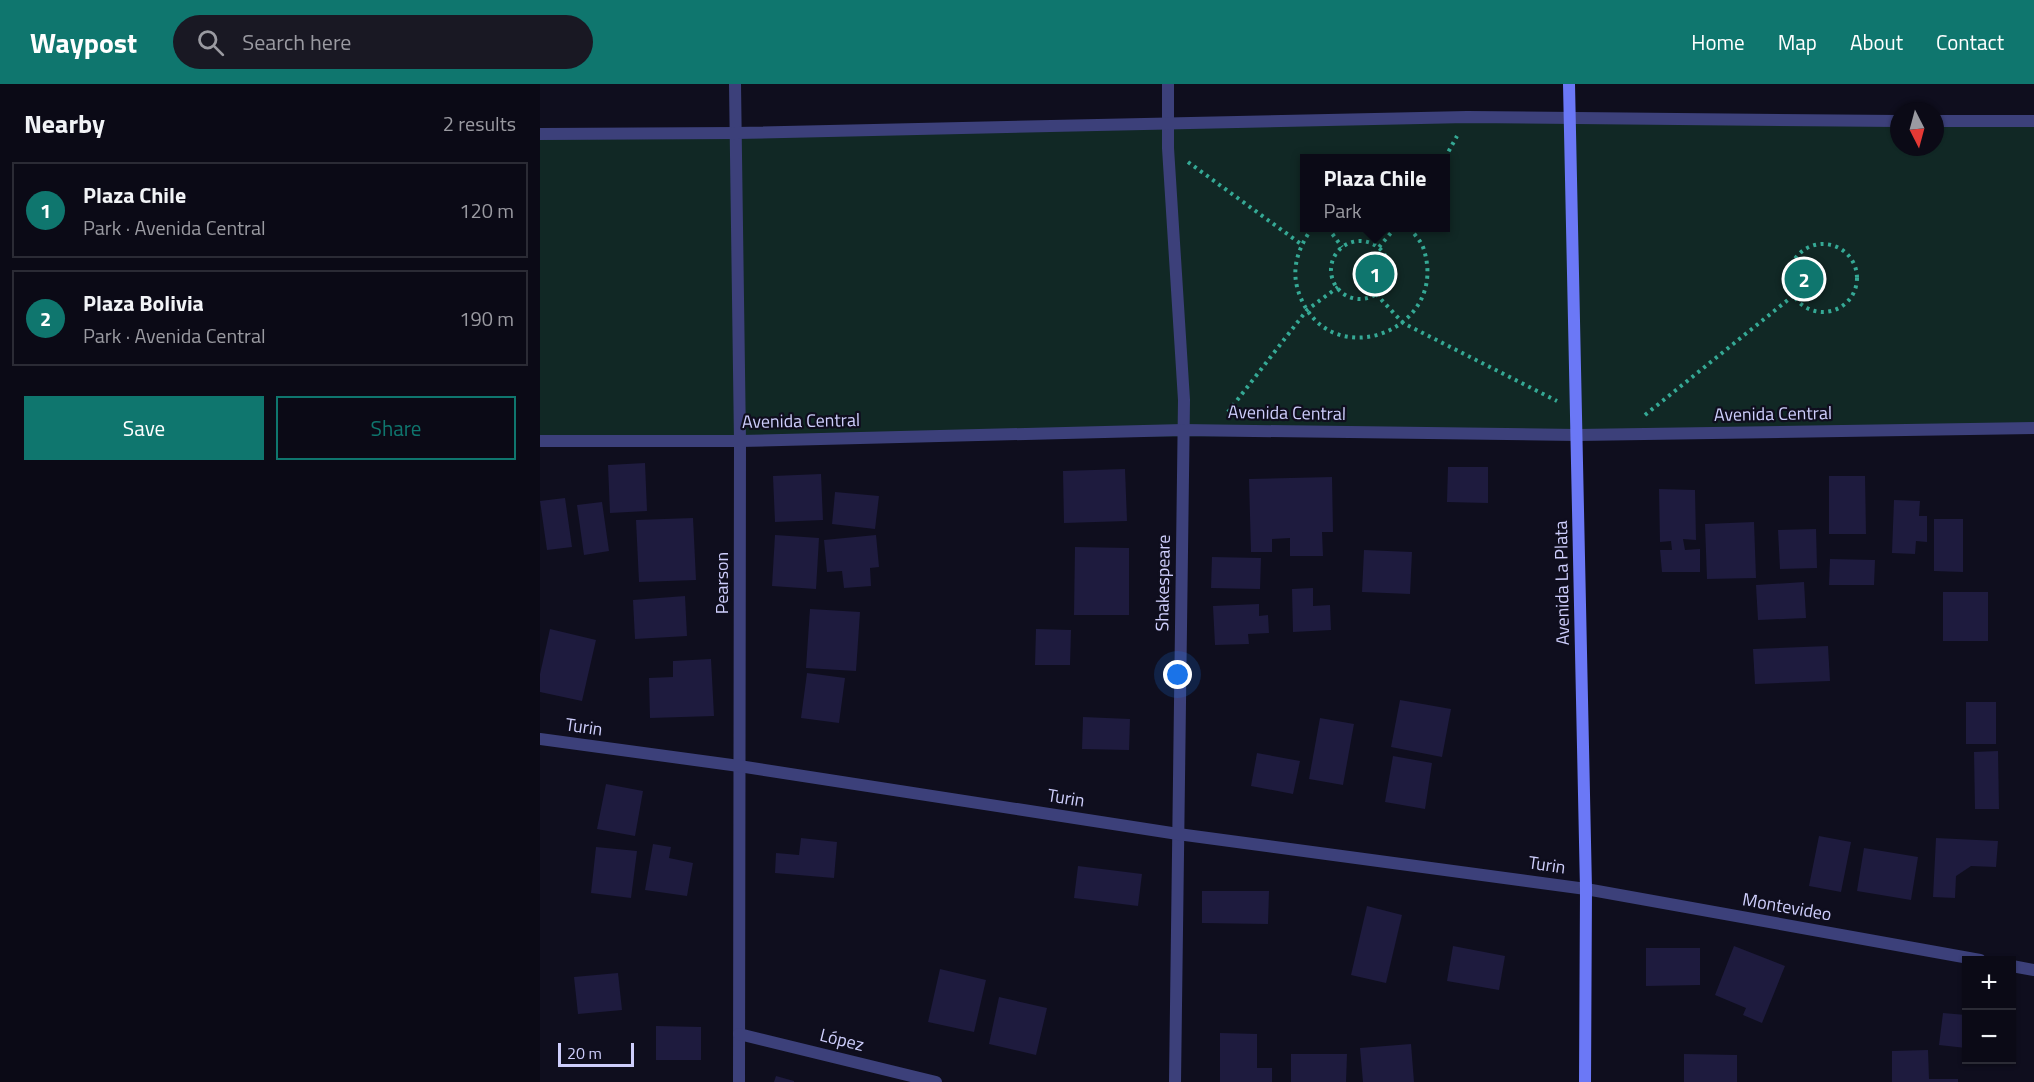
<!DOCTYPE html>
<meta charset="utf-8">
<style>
:root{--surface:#0b0a16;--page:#191823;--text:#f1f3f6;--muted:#9a9aa1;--line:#2b2b35;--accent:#0f766e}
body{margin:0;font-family:"Titillium Web",sans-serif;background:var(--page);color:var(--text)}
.controls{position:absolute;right:18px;bottom:18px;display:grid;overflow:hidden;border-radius:0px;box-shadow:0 2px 4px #0004}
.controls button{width:54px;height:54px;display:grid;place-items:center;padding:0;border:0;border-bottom:2px solid var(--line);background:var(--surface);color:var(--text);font:30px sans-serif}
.compass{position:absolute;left:1350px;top:18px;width:54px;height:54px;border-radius:50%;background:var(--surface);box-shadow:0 2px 4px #0004;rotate:174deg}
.scale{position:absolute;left:18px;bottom:15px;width:76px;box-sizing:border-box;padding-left:6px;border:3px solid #cecefc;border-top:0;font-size:16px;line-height:21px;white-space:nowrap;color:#cecefc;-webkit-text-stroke:4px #0f0e1e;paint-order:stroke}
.you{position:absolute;left:638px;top:591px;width:21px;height:21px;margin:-15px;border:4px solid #fff;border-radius:50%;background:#1a73e8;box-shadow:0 0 0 9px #1a73e833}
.badge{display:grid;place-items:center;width:39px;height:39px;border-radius:50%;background:var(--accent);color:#fff;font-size:20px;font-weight:700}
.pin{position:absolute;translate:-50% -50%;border:3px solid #fff;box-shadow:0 2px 6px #0006}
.popup{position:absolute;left:760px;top:70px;width:150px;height:78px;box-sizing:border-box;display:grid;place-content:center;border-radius:0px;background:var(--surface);filter:drop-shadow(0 2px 4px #0005);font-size:20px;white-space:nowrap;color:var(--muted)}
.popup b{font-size:22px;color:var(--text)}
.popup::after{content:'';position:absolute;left:50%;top:100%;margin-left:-12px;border:12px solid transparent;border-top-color:var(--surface)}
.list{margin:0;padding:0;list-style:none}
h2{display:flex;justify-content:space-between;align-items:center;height:78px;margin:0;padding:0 24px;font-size:26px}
h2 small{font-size:20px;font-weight:400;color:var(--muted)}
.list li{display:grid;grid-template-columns:39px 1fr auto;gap:18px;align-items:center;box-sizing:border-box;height:96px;margin:0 12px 12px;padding:0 12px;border:2px solid var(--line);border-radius:0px}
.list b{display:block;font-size:22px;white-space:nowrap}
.list p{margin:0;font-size:20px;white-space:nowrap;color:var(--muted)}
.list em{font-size:20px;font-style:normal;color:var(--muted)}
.actions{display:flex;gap:12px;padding:18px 24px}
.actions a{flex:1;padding:14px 0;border:2px solid var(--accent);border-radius:0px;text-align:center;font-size:21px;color:var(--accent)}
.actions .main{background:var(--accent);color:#fff}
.icon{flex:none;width:33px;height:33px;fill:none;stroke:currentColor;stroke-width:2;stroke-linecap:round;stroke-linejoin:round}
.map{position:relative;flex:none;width:1494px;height:998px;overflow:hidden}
header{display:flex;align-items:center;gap:36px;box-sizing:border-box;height:84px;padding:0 30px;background:var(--accent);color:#fff}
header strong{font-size:28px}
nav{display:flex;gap:33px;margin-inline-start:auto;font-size:21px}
.search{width:420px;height:54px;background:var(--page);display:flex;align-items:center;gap:15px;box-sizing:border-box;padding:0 21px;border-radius:33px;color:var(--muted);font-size:22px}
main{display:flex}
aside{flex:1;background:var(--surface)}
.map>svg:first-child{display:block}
.green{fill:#112825;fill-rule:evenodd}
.building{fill:#1e1b3e}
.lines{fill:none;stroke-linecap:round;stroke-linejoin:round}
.path{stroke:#35a995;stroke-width:4;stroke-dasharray:3 4.5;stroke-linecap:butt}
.minor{stroke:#3c407a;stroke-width:12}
.secondary{stroke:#6b78f6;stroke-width:12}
.labels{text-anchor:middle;stroke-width:4.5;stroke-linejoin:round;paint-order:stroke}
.street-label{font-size:18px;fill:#cecefc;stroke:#0f0e1e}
</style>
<header>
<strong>Waypost</strong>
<div class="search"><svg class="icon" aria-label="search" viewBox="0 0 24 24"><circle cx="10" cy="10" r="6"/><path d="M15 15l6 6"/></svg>Search here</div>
<nav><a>Home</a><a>Map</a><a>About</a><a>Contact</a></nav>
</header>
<main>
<aside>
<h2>Nearby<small>2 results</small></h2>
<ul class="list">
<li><span class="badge">1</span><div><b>Plaza Chile</b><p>Park · Avenida Central</p></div><em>120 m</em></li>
<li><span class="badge">2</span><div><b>Plaza Bolivia</b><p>Park · Avenida Central</p></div><em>190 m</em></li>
</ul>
<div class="actions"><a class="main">Save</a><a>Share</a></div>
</aside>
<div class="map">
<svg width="1494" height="998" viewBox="0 0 1494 998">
<rect width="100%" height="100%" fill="#0f0e1e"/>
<!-- green -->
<path class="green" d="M1359,37V63H1395V37H1494V348L0,356V50L628,38ZM764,74H906V144H764Z"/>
<!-- building -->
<g class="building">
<path d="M105,379L107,427L70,429L68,381Z"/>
<path d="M908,383H948V419L907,418Z"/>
<path d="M585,385L587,437L524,439L523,387Z"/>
<path d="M281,390L283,436L235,438L233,392Z"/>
<path d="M1289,392H1325L1326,450H1289Z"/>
<path d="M792,393L793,448H782L783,472H750V454L732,455V468H711L709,395Z"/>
<path d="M1119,405L1155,406L1156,456L1143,455L1145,466L1160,465V488H1122L1120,466H1132L1131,457L1120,458Z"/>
<path d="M295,408L339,412L335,445L292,440Z"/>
<path d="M25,414L32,463L7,466L0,417Z"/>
<path d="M1354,416L1380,417L1379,432H1387V458L1376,457L1375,470L1352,469Z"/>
<path d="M62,418L69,467L44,471L37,421Z"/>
<path d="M153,434L156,496L99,498L96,436Z"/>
<path d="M1394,435H1423V488L1394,487Z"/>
<path d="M1214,438L1216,494L1167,495L1165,440Z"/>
<path d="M1276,445L1277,484L1240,485L1238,446Z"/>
<path d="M235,451L279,454L276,505L232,502Z"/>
<path d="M336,451L339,483L330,484L331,502L304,504L302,487L287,488L284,456Z"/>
<path d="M535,463L589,464V531H534Z"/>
<path d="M824,466L872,468L870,510L822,508Z"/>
<path d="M672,473L721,474L720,505L671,504Z"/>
<path d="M1290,475L1335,476L1334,501H1289Z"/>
<path d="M1264,498L1266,534L1218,536L1216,501Z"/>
<path d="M773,504V522L790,521L791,546L753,548L752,505Z"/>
<rect x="1403" y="508" width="45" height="49"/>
<path d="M145,512L147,552L95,555L93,516Z"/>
<path d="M719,520V532L728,531L729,549L708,550L709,560L675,561L673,522Z"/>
<path d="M270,525L320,528L316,587L266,584Z"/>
<path d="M10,545L56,556L42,617L0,608V590Z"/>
<path d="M496,545L531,546L530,581H495Z"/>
<path d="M1288,562L1290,597L1215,600L1213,565Z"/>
<path d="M171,575L174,632L110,634L109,594L133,593V577Z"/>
<path d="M267,589L305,594L299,639L261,634Z"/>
<path d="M860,616L911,625L902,673L851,663Z"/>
<rect x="1426" y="618" width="30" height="42"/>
<path d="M543,633L590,635L589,666L542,665Z"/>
<path d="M780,634L814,640L803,701L769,695Z"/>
<path d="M1458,667L1459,725H1435L1434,668Z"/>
<path d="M717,669L760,677L753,710L711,702Z"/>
<path d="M853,672L892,679L885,725L845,718Z"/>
<path d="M66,700L103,707L95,752L57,745Z"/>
<path d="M1279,752L1311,758L1301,808L1269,802Z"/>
<path d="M261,754L297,758L294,794L235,789L236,769L259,771Z"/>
<path d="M1396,754L1458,757L1456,783L1431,782L1416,792L1415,814L1393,813Z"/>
<path d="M113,760L131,763L129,774L153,779L147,812L105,806Z"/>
<path d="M56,763L97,767L91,814L51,809Z"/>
<path d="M1324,764L1378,773L1371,816L1317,807Z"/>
<path d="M538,782L602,790L598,822L534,814Z"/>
<path d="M662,807H729L728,840L662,839Z"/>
<path d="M827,822L862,831L846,899L811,891Z"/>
<path d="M913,862L965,872L959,906L907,897Z"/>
<path d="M1194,862L1245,882L1222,939L1203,931L1206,924L1175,911Z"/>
<path d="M1106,864H1160V901L1106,902Z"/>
<path d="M400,885L446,896L434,948L388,938Z"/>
<path d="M78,889L82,926L38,930L34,893Z"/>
<path d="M459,913L507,924L496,971L449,960Z"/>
<path d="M1403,929L1426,931V964L1399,961Z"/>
<path d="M116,942L161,943V976H116Z"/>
<path d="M680,949L717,950V984H732V998H680Z"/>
<path d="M871,960L874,998H823L820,964Z"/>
<path d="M1388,966L1389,995H1418V998H1352V967Z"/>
<path d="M751,970H807L806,998H751Z"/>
<path d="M1144,970L1197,971V998H1144Z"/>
<path d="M236,992L254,997V998H234Z"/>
</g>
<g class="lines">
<!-- path -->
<g class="path">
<path d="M905,74L917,52"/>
<path d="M648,78L761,160"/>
<path d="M772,144C757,166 750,187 760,212C791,292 912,246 883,163C880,156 874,150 870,144"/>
<path d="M788,144L802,163"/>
<circle cx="820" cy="186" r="29"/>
<circle cx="1283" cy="194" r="34"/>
<path d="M839,163L855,144"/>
<path d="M836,210L863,239L1017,317"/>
<path d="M688,328L767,226L798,203"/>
<path d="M1105,331L1254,211"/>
</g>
<!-- minor -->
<g class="minor">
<path d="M195,0L200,357L199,998"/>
<path d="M628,0V64L644,316L635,998"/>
<path d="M1395,37H1494"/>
<path d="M0,50L196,49L927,33L1359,37"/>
<path d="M0,357H200L643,346L1037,351L1494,344"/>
<path d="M0,655L199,682L638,750L1046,805L1440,876"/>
<path d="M1472,882L1494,886"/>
<path d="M199,950L396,998"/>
</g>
<!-- secondary -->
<path class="secondary" d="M1029,0L1046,805L1045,998"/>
</g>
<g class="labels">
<!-- street labels -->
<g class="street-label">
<text transform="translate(747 329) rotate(1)" y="6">Avenida Central</text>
<text transform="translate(1233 330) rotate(-1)" y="6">Avenida Central</text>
<text transform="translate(261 337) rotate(-1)" y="6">Avenida Central</text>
<text transform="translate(182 499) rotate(-90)" y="6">Pearson</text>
<text transform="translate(623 499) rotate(-89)" y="6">Shakespeare</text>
<text transform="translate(1022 499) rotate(-91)" y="6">Avenida La Plata</text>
<text transform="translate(44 643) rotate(8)" y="6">Turin</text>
<text transform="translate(526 714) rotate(9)" y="6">Turin</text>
<text transform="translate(1007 781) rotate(8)" y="6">Turin</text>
<text transform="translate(1247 823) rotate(10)" y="6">Montevideo</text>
<text transform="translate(302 956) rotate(14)" y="6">López</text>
</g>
</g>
</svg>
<div class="controls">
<button>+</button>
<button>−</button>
</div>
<svg class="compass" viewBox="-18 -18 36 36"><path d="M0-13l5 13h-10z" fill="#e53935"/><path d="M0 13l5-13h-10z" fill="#9a9aa1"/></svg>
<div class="scale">20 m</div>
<div class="you"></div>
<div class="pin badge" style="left:835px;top:190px">1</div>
<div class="popup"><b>Plaza Chile</b>Park</div>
<div class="pin badge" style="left:1264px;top:195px">2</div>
</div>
</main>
